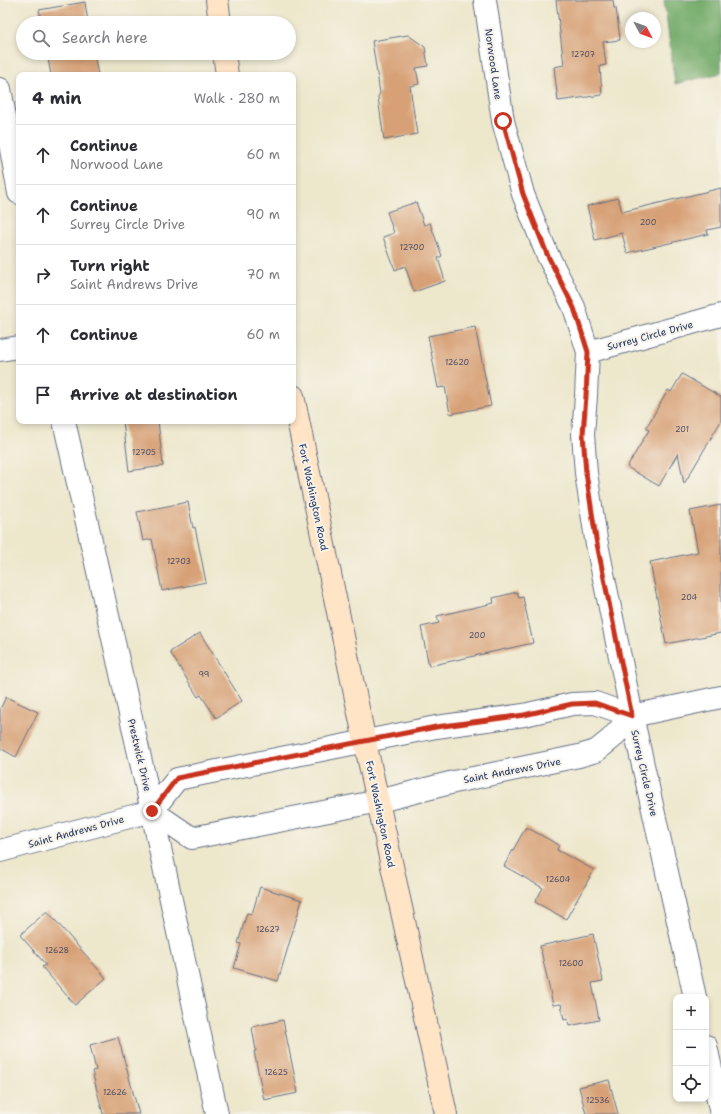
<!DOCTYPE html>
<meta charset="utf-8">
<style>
:root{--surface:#fff;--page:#f2f2f3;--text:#2b2b33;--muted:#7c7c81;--line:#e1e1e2}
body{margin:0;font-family:"Shantell Sans",sans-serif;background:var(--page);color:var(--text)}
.controls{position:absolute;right:12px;bottom:12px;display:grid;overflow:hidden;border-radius:8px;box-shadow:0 2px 6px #0003}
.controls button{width:36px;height:36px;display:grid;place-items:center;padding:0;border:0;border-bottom:1px solid var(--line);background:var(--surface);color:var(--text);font:20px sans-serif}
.compass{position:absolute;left:625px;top:12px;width:36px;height:36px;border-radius:50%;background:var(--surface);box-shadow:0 2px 6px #0003;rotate:131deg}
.stop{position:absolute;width:12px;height:12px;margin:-9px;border:3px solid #c8321e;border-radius:50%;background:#fff}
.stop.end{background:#c8321e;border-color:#fff;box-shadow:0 1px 4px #0008}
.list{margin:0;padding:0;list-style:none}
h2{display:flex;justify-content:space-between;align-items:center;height:52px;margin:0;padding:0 16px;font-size:17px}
h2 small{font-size:13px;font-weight:400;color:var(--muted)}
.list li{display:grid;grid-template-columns:26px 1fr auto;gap:12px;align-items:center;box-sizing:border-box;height:60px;padding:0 16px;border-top:1px solid var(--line)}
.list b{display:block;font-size:15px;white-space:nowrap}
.list p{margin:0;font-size:13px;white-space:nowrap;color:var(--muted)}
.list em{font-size:13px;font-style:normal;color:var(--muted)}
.icon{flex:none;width:22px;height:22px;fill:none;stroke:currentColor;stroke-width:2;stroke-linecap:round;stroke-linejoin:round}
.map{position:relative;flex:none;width:721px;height:1114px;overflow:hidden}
.search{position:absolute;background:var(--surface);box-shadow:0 2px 6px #0003;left:16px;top:16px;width:280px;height:44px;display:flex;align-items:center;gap:10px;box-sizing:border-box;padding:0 14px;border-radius:22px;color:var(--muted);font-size:15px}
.panel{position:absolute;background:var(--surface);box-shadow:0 2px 6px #0003;left:16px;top:72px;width:280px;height:352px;border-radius:8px}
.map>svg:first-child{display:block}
.forest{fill:#74ac6a;stroke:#486e64}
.building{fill:#d7a076}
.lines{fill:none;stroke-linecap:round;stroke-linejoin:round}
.street-casing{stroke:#646f84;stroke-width:24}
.secondary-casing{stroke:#646f84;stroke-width:24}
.street{stroke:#fff;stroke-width:22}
.secondary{stroke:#ffe4c6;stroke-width:22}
.route{stroke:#c8321e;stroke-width:5}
.labels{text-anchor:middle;stroke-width:4;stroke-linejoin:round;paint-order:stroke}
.number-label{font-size:8px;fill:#4a4b64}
.street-label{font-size:10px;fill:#1b2f5e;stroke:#f7f3e8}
</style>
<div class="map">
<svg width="721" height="1114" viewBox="0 0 721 1114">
<rect width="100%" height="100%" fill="#f7f3e8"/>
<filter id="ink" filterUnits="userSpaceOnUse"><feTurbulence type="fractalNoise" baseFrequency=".025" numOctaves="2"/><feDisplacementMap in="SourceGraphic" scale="8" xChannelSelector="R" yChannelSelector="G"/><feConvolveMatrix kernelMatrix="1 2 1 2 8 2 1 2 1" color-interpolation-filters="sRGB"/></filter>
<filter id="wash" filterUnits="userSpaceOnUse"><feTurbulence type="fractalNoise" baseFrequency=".012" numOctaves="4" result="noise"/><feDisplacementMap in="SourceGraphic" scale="16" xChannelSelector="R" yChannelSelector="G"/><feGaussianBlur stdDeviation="0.9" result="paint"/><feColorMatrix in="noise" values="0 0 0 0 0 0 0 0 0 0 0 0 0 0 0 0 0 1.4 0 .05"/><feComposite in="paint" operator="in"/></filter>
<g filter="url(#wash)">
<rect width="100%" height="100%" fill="#ede7cc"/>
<!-- forest -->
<path class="forest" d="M664,0H721V73L675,84Z"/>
<g id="blocks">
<!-- building -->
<g class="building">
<path d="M556,0H613L614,8H616L620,40L603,42L606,65L600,66L602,95L558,101L554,67L564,65Z"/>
<path d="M85,2L88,23H42L39,10Z"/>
<path d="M408,35L425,47L428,66L416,68L419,84L410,86L417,134L384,140L378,97L380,93L372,41Z"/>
<path d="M47,53H94L98,75H51Z"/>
<path d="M721,188V227L707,230L708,234L627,253L622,233L595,240L587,206L618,198L622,212Z"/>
<path d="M416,202L424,225L430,223L442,256L438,258L445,281L414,292L405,266L395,270L383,237L394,233L387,212Z"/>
<path d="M475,327L491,406L450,414L445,387L438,388L428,336Z"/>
<path d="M682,374L721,397V421L684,484L678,453L659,486L627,467L649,430L646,428L668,390L671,392Z"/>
<path d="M123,421H158L163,466L129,471Z"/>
<path d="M188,502L193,528L195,527L206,582L162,591L152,539L143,541L137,512Z"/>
<path d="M721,505V633L666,644L650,562L698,552L690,511Z"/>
<path d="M517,592L519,598L523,597L533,643L429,666L421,627L439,623L437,616L494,603L493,598Z"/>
<path d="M200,633L242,701L216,718L201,695L198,697L170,652Z"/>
<path d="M6,697L38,712L16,757L0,748V709Z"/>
<path d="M526,827L559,845L557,850L594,870L566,919L535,902L543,888L504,866Z"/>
<path d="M260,887L302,900L278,981L234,968L241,944L238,943L247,913L252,914Z"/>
<path d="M47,911L106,978L75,1005L42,967L46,965L20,935Z"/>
<path d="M593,934L603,981L592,983L599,1020L569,1026L568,1019L564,1020L561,1004L553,1005L540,946Z"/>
<path d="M283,1020L298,1093L264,1100L254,1051H256L252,1027Z"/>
<path d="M118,1037L139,1114H103L92,1071L96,1070L90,1045Z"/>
<path d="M609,1080L618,1114H586L579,1087Z"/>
</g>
</g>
</g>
<g filter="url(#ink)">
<use href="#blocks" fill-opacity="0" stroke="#646f84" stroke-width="1"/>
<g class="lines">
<!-- street casing -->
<g class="street-casing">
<g id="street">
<path d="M485,0L503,121L523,194L547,254L574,307L588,352L586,396L583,434L586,473L596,539L632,716L695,997"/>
<path d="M0,89L19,193"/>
<path d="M0,350L19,347"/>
<path d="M588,352L721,315"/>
<path d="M64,421L152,811L217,1114"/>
<path d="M152,811L177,779L436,727L524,715L572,704L595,703L632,716L721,697"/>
<path d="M152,811L192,838L379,801L454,782L579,756L596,751L611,739L632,716"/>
<path d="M0,851L152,811"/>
<path d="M706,1046L721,1114"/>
</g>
</g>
<!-- secondary casing -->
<g class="secondary-casing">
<g id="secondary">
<path d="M217,0L220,23"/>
<path d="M224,53L227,75"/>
<path d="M293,396L365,742L446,1114"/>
</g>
</g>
<!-- street -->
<use href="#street" class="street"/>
<!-- secondary -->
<use href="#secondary" class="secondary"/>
</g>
</g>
<g class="lines" filter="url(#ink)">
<!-- route -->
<path class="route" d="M152,811L177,778L436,727L524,715L572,704L595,703L632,716L596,539L586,473L583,434L586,396L588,352L574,308L547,254L523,194L503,121"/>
</g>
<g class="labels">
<!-- number labels -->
<g class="number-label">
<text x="583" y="57">12707</text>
<text x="648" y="225">200</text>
<text x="412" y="250">12700</text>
<text x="457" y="365">12620</text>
<text x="682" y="432">201</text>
<text x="144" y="455">12705</text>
<text x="179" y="564">12703</text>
<text x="689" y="600">204</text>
<text x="477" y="638">200</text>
<text x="204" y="677">99</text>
<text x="558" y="882">12604</text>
<text x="268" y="932">12627</text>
<text x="57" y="953">12628</text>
<text x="571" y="966">12600</text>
<text x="276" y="1075">12625</text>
<text x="115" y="1095">12626</text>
<text x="598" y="1103">12536</text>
</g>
<!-- street labels -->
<g class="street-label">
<text transform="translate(494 64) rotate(82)" y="4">Norwood Lane</text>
<text transform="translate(650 335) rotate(-15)" y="4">Surrey Circle Drive</text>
<text transform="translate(314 497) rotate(78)" y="4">Fort Washington Road</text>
<text transform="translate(140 755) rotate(77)" y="4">Prestwick Drive</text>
<text transform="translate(512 770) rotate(-11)" y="4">Saint Andrews Drive</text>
<text transform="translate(645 773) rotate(77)" y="4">Surrey Circle Drive</text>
<text transform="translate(381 814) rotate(78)" y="4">Fort Washington Road</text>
<text transform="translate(76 831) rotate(-15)" y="4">Saint Andrews Drive</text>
</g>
</g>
</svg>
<div class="controls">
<button>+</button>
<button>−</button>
<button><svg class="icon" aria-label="locate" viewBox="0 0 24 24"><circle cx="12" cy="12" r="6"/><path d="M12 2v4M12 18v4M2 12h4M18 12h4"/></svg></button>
</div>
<svg class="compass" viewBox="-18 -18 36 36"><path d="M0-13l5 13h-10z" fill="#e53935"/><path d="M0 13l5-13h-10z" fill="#7c7c81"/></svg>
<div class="stop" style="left:503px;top:121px"></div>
<div class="stop end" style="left:152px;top:811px"></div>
<div class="search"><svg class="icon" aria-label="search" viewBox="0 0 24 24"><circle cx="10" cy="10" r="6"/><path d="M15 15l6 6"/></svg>Search here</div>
<section class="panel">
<h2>4 min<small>Walk · 280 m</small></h2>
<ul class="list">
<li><svg class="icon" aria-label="ahead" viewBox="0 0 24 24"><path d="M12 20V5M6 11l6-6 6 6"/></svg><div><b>Continue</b><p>Norwood Lane</p></div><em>60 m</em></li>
<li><svg class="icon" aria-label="ahead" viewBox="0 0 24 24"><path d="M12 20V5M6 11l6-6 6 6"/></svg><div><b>Continue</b><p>Surrey Circle Drive</p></div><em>90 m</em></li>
<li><svg class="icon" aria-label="right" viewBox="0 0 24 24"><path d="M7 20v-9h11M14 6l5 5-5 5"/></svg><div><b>Turn right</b><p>Saint Andrews Drive</p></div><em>70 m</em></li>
<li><svg class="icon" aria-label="ahead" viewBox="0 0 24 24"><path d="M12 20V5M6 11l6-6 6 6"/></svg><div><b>Continue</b></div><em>60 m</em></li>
<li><svg class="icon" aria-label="arrive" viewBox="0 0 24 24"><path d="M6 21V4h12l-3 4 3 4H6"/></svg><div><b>Arrive at destination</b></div></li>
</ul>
</section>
</div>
